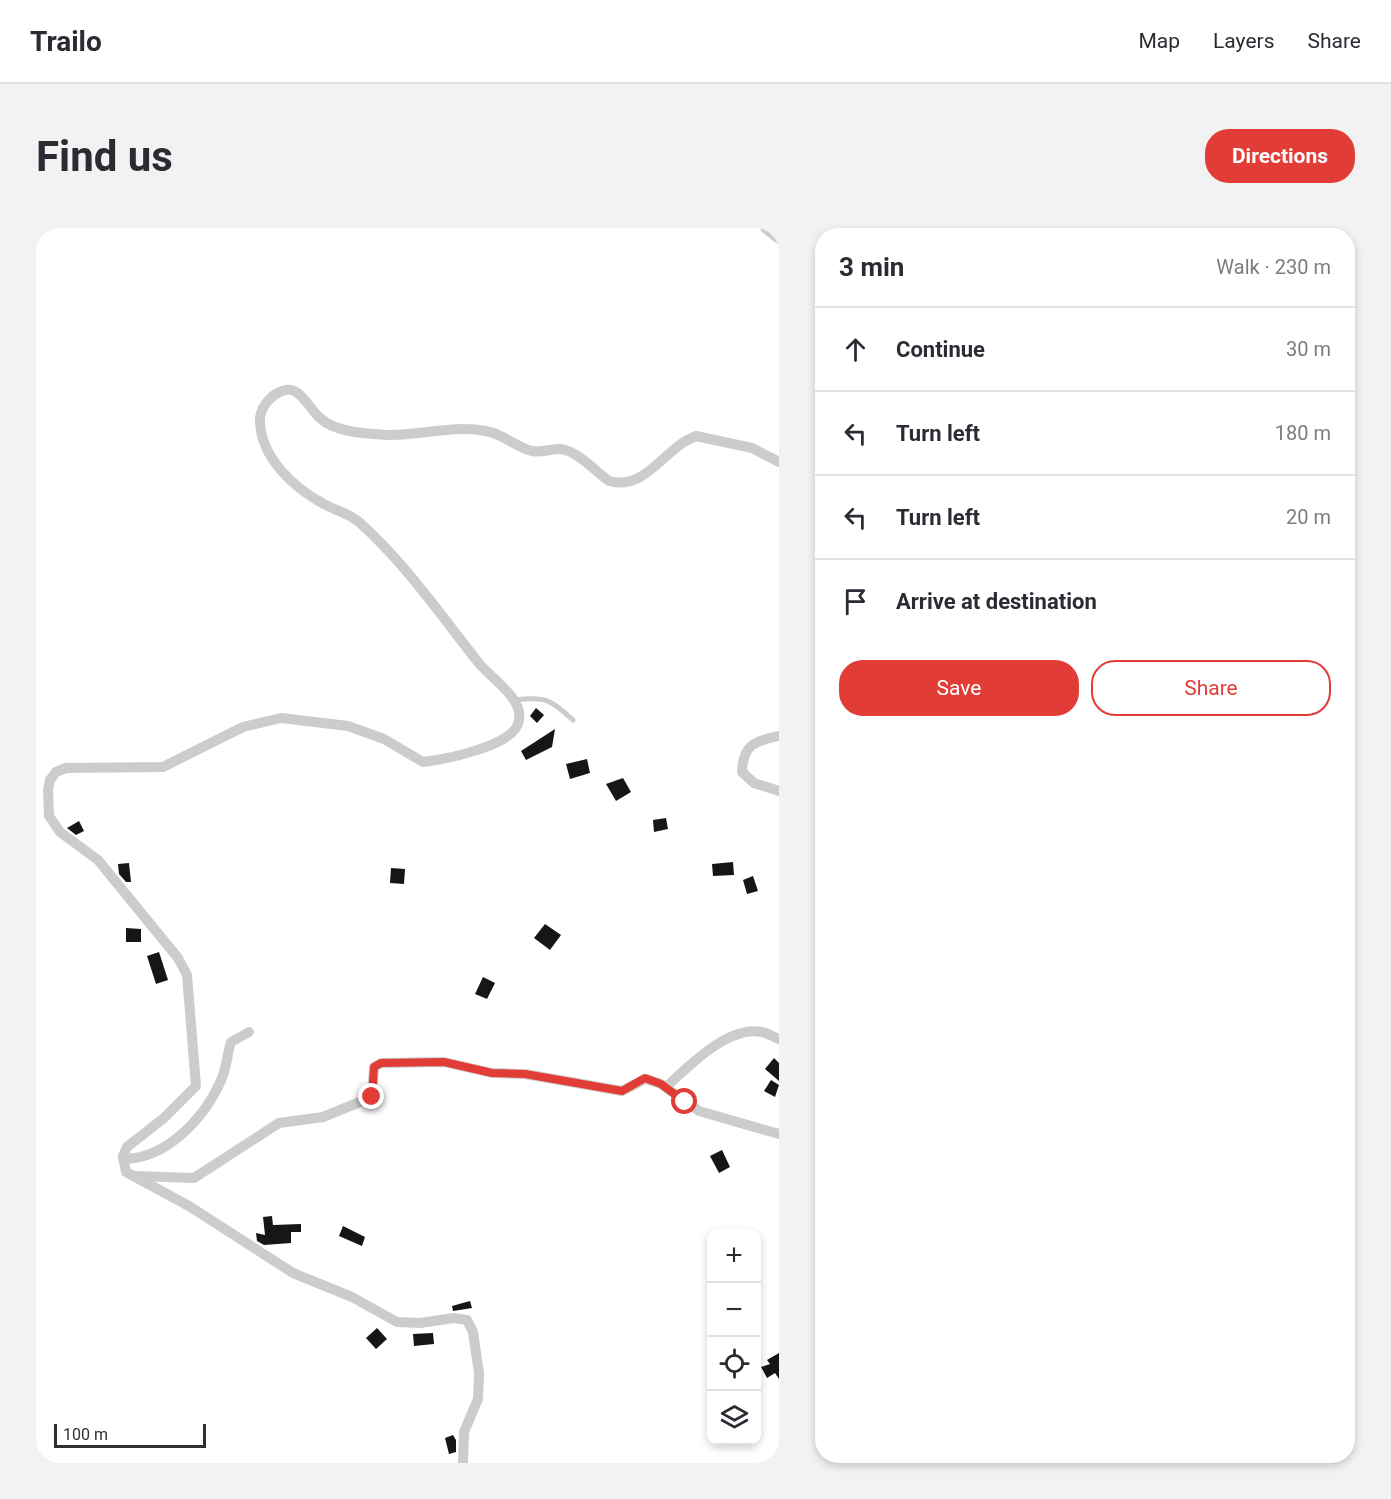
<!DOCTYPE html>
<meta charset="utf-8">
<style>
:root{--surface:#fff;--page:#f2f2f3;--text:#2b2b33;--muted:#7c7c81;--line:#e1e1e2;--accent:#e13c36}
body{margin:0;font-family:Roboto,sans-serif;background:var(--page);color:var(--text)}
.controls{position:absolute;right:18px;bottom:18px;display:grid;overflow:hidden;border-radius:12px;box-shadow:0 3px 9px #0003}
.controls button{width:54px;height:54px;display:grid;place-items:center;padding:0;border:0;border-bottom:2px solid var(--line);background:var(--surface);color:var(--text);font:30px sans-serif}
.scale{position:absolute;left:18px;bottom:15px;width:152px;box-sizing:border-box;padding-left:6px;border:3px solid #2f2f2f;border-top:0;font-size:16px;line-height:21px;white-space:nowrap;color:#2f2f2f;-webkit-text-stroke:4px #fff;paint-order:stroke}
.stop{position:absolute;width:18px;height:18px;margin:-14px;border:4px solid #e13c36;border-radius:50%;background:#fff}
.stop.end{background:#e13c36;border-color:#fff;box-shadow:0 2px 6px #0008}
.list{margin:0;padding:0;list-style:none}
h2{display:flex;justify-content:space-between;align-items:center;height:78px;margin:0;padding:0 24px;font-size:26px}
h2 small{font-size:20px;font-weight:400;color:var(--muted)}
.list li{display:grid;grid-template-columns:39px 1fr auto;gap:18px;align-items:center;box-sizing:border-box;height:84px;padding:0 24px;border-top:2px solid var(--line)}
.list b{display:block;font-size:22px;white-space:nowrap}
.list em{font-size:20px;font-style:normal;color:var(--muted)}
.actions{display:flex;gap:12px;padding:18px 24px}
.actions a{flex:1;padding:14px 0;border:2px solid var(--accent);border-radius:24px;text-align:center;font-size:21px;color:var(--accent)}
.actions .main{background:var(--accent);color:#fff}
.icon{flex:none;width:33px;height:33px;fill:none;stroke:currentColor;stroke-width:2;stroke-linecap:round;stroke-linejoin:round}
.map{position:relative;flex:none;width:743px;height:1235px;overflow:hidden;border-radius:24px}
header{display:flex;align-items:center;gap:36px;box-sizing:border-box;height:84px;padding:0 30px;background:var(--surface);border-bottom:2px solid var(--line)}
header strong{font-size:28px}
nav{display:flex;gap:33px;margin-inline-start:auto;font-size:21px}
.intro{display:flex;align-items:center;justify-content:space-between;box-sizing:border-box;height:144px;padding:0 36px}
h1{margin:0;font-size:42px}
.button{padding:15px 27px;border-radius:24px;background:var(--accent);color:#fff;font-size:21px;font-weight:700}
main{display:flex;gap:36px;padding:0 36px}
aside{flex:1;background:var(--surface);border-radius:24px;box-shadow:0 3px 9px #0003}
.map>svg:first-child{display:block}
.building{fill:#161616}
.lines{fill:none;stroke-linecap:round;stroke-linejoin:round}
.service{stroke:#ccc;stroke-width:5}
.minor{stroke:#ccc;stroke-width:10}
.route{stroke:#e13c36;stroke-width:8}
</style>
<header>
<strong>Trailo</strong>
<nav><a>Map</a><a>Layers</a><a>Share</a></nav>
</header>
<div class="intro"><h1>Find us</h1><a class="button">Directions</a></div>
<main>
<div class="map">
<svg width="743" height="1235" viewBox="0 0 743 1235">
<rect width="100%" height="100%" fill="#fff"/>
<!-- building -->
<g class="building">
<path d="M500,480L508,487L501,495L494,488Z"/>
<path d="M519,501L516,519L490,532L485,523Z"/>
<path d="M551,531L554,545L534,551L530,536Z"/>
<path d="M587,550L595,564L580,573L570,556Z"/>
<path d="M630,590L632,601L618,604L617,592Z"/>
<path d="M43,593L48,603L40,607L31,600Z"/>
<path d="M697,634L698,647L677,648L676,636Z"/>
<path d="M93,635L95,654H90L83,646L82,636Z"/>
<path d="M355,640L369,641L368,656L354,655Z"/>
<path d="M717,648L722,663L711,666L707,652Z"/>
<path d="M509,696L525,707L514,722L498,710Z"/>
<path d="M90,700L105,701V714H90Z"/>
<path d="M123,724L132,752L120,756L111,728Z"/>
<path d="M447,749L459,755L451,771L439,766Z"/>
<path d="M738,830L743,835V853L729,841Z"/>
<path d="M735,852L743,857L739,869L728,863Z"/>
<path d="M686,922L694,939L683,945L674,928Z"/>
<path d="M236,988L237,997L265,996V1004H255V1015L228,1017L221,1013L220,1005L229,1007L227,989Z"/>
<path d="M307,998L329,1009L326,1018L303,1008Z"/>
<path d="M434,1073L436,1080L417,1083L416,1078Z"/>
<path d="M341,1100L351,1111L340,1121L330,1110Z"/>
<path d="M397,1105L398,1116L378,1118L377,1106Z"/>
<path d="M743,1125V1151L739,1145L731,1150L725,1139L734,1136L731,1132Z"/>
<path d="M417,1207L420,1212V1224L413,1226L409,1210Z"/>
</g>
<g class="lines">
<!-- service -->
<path class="service" d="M478,472C509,468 514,471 537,492"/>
<!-- minor -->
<g class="minor">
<path d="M729,0L743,11"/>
<path d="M743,508C718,513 707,517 706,544L718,555L743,563"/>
<path d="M630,859C652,839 692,797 726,804C731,805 738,809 743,811"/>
<path d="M87,931C132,931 170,888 186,850C191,838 191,826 195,814L213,804"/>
<path d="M100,948L158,950L243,895L287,889L336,869L338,839L345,835L408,834L456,845L489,846L586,863L609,851L625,856L663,883L743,906"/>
<path d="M427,1235L428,1204L442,1171L443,1145L437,1104L431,1092L418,1090L384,1095L361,1094L316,1069L257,1045L153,978L90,944L87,928L91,919L128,890L160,858L151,747L142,730L62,632L24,604L13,588L12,562L14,552L20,544L30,540L127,539L207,499L245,490L312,498L348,511L387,534C410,531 480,518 483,492C484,486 482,479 479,474C470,458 453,448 442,434C403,385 369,335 323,294C313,285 298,282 286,275C257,259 226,230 224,195C223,181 233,168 246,163C264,156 272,180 284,190C300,205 333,206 354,207C386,207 418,197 450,203C468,206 479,219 496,223C506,225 514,221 523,221C540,221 560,244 573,253C611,263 627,220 660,208L716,220L743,234"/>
</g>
</g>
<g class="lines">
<!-- route -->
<path class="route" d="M336,869L338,839L345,835L408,834L456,845L489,846L586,863L609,850L625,856L649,874"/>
</g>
</svg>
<div class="controls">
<button>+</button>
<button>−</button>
<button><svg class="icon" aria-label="locate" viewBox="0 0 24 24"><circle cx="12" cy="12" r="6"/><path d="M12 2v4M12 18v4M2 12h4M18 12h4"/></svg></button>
<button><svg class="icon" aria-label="layers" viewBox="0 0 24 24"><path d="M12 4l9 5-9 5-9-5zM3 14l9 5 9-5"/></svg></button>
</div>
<div class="scale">100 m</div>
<div class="stop" style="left:649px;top:874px"></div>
<div class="stop end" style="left:336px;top:869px"></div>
</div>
<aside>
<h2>3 min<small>Walk · 230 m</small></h2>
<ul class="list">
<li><svg class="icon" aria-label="ahead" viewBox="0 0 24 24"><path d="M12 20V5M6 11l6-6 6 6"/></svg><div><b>Continue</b></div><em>30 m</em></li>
<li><svg class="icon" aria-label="left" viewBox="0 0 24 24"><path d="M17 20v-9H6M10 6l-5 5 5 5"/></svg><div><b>Turn left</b></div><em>180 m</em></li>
<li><svg class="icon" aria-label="left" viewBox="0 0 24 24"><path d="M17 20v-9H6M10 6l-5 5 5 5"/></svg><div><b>Turn left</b></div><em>20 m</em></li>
<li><svg class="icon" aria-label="arrive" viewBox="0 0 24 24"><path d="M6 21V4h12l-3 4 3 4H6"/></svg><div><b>Arrive at destination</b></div></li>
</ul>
<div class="actions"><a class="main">Save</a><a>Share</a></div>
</aside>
</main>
